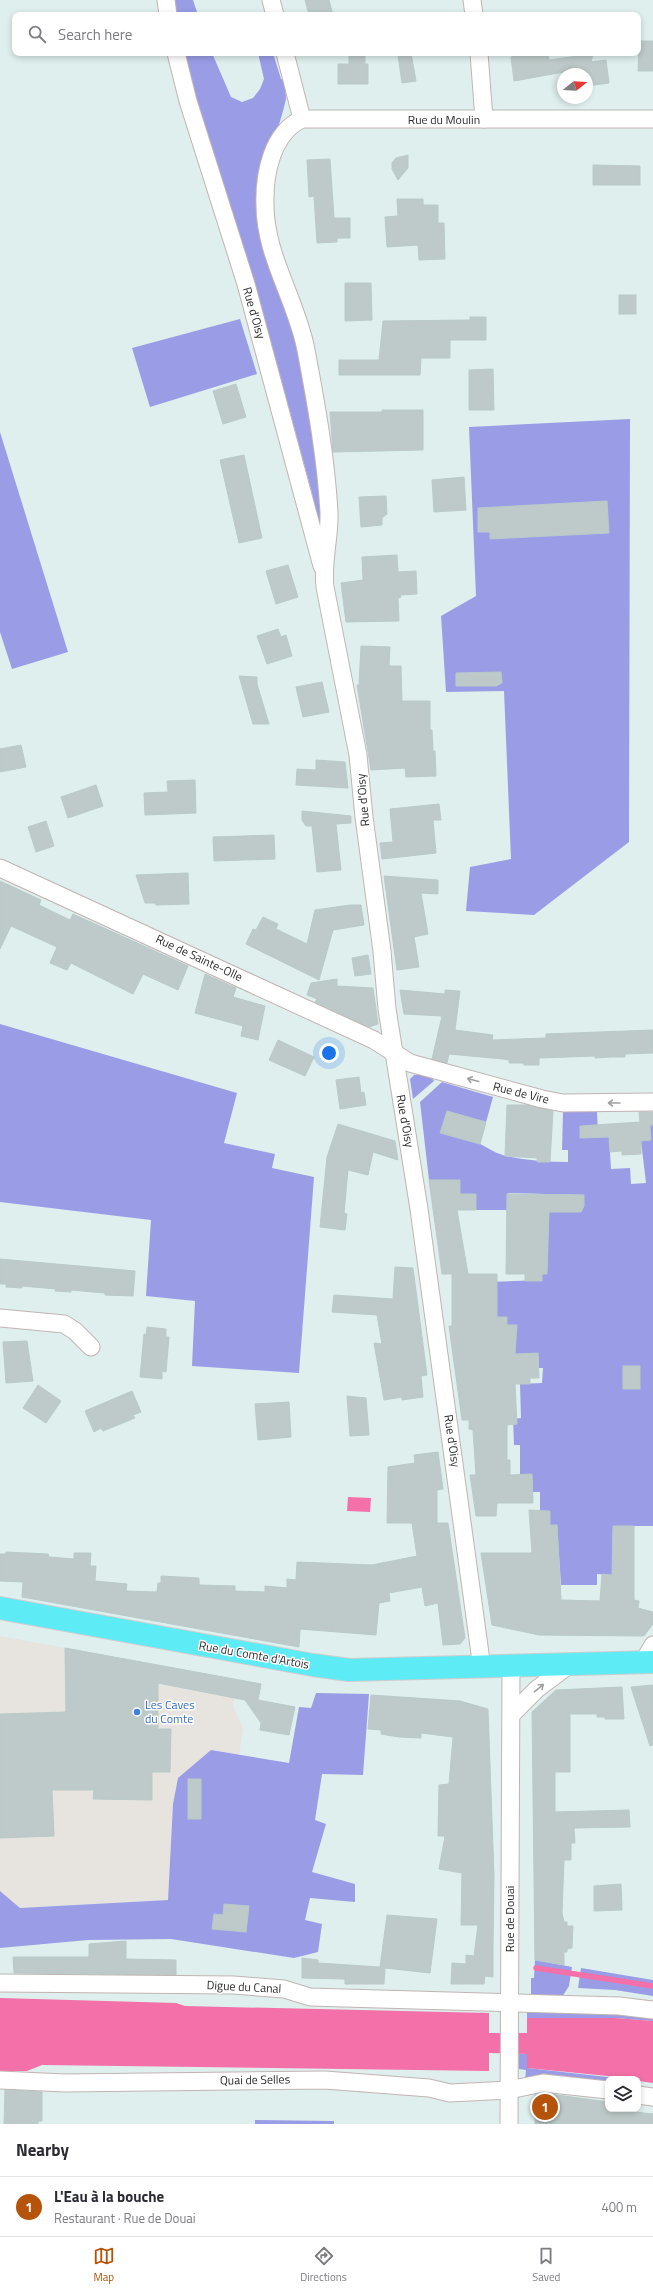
<!DOCTYPE html>
<meta charset="utf-8">
<style>
:root{--surface:#fff;--page:#f2f2f3;--text:#2b2b33;--muted:#7c7c81;--line:#e1e1e2;--accent:#b45309}
body{margin:0;font-family:"Titillium Web",sans-serif;background:var(--page);color:var(--text)}
.controls{position:absolute;right:12px;bottom:12px;display:grid;overflow:hidden;border-radius:8px;box-shadow:0 2px 6px #0003}
.controls button{width:36px;height:36px;display:grid;place-items:center;padding:0;border:0;border-bottom:1px solid var(--line);background:var(--surface);color:var(--text);font:20px sans-serif}
.compass{position:absolute;left:557px;top:68px;width:36px;height:36px;border-radius:50%;background:var(--surface);box-shadow:0 2px 6px #0003;rotate:72deg}
.you{position:absolute;left:329px;top:1053px;width:14px;height:14px;margin:-10px;border:3px solid #fff;border-radius:50%;background:#1a73e8;box-shadow:0 0 0 6px #1a73e833}
.badge{display:grid;place-items:center;width:26px;height:26px;border-radius:50%;background:var(--accent);color:#fff;font-size:13px;font-weight:700}
.pin{position:absolute;translate:-50% -50%;border:2px solid #fff;box-shadow:0 1px 4px #0006}
.list{margin:0;padding:0;list-style:none}
h2{display:flex;justify-content:space-between;align-items:center;height:52px;margin:0;padding:0 16px;font-size:17px}
h2 small{font-size:13px;font-weight:400;color:var(--muted)}
.list li{display:grid;grid-template-columns:26px 1fr auto;gap:12px;align-items:center;box-sizing:border-box;height:60px;padding:0 16px;border-top:1px solid var(--line)}
.list b{display:block;font-size:15px;white-space:nowrap}
.list p{margin:0;font-size:13px;white-space:nowrap;color:var(--muted)}
.list em{font-size:13px;font-style:normal;color:var(--muted)}
.icon{flex:none;width:22px;height:22px;fill:none;stroke:currentColor;stroke-width:2;stroke-linecap:round;stroke-linejoin:round}
.map{position:relative;flex:none;width:653px;height:2124px;overflow:hidden}
.search{position:absolute;background:var(--surface);box-shadow:0 2px 6px #0003;left:12px;right:12px;top:12px;height:44px;display:flex;align-items:center;gap:10px;box-sizing:border-box;padding:0 14px;border-radius:8px;color:var(--muted);font-size:15px}
.sheet{height:112px;background:var(--surface)}
nav{display:flex;justify-content:space-around;align-items:center;box-sizing:border-box;height:56px;border-top:1px solid var(--line);background:var(--surface);font-size:11px;color:var(--muted)}
nav a{display:grid;justify-items:center;gap:2px}
nav .on{color:var(--accent)}
.map>svg:first-child{display:block}
.industrial{fill:#e7e4df}
.green{fill:#9a9de6}
.water{fill:#f370a9}
.lines{fill:none;stroke-linecap:round;stroke-linejoin:round}
.stream{stroke:#f370a9;stroke-width:5.5}
.building{fill:#becac9;stroke:#b8cac9}
.minor-casing{stroke:#c1b4b3;stroke-width:19}
.major-casing{stroke:#cdcdcd;stroke-width:24}
.minor{stroke:#fff;stroke-width:17}
.major{stroke:#5decf6;stroke-width:22}
.oneway{stroke:#a0a0a0}
.shop-dot{fill:#3f7fe0;stroke:#fff;stroke-width:1.5}
.labels{text-anchor:middle;stroke-width:3;stroke-linejoin:round;paint-order:stroke}
.street-label{font-size:12px;fill:#2d2d2d;stroke:#fff}
.shop-label{font-size:12px;fill:#366cbe;stroke:#fff;text-anchor:start}
</style>
<div class="map">
<svg width="653" height="2124" viewBox="0 0 653 2124">
<rect width="100%" height="100%" fill="#dfefed"/>
<!-- industrial -->
<path class="industrial" d="M0,1636L237,1679L233,1706L243,1728L239,1755L211,1750L173,1804L168,1900L20,1908L0,1891Z"/>
<!-- green -->
<g class="green">
<path d="M174,0H193L198,15H176Z"/>
<path d="M184,53H212L231,97L242,102L253,98L260,89L264,79L258,53H273L281,79L285,81L286,99L283,111L261,185L292,318L323,488L320,533L312,493L268,331L193,90Z"/>
<path d="M240,319L257,374L150,407L132,348Z"/>
<path d="M630,419L629,842L534,915L466,911L470,867L511,859L504,691L446,692L441,616L476,596L469,427Z"/>
<path d="M0,432L68,652L12,669L0,632Z"/>
<path d="M0,1024L237,1093L224,1143L275,1154L272,1168L314,1177L299,1373L192,1366L195,1301L146,1296L151,1220L0,1202Z"/>
<path d="M419,1074L432,1078L434,1081L413,1099L410,1079L414,1075Z"/>
<path d="M442,1082L493,1097L480,1144C488,1148 497,1154 506,1156C526,1160 547,1162 568,1162V1150H562L563,1112L597,1111L598,1137H609L611,1169L630,1168L631,1184L646,1183L641,1141L650,1125H653V1526H613L612,1575L597,1574V1585H561L557,1525H550V1511H540V1492H533L532,1475H520V1445H514L513,1419L521,1418L520,1384L542,1383L543,1368H539L538,1353L495,1355L507,1325V1317H497V1300H487L489,1282L542,1280V1274L547,1273L549,1212H581L584,1206V1195L508,1193L507,1210H476V1194H460V1180H429L420,1102Z"/>
<path d="M316,1693L369,1694L363,1775L322,1774L315,1820L326,1824L312,1872L355,1884V1902L310,1898L305,1920L322,1924L318,1952L294,1958L171,1939L88,1940L0,1948V1891L20,1908L168,1900L173,1804L178,1778L211,1750L289,1763L299,1707L311,1708Z"/>
<path d="M535,1960L572,1967L569,1986L562,1997H531V1978H534Z"/>
<path d="M581,1968L653,1980V1996L615,1990L578,1988Z"/>
<path d="M527,2012L653,2014V2021L616,2018H527Z"/>
<path d="M519,2054H527V2068L625,2079H608V2086L525,2080L526,2070L519,2069Z"/>
<path d="M255,2120L334,2121V2124H255Z"/>
</g>
<!-- water -->
<g class="water">
<path d="M348,1497L371,1498L370,1512L347,1511Z"/>
<path d="M0,1998L176,2003L185,2006L489,2013V2033H527V2018H616L653,2021V2083L638,2081V2079L527,2068V2054L489,2053V2071L42,2065L27,2071H0Z"/>
</g>
<g class="lines">
<!-- stream -->
<path class="stream" d="M536,1968L653,1986"/>
</g>
<!-- building -->
<g class="building">
<path d="M305,0H329L333,15H309Z"/>
<path d="M639,41H653V71H638Z"/>
<path d="M411,53L416,81L402,83L398,55Z"/>
<path d="M538,53H548L549,60L593,54L591,62L606,60L609,83L587,86V74H575V70L514,81L511,57Z"/>
<path d="M349,56H365V64H368V84H338V64H349Z"/>
<path d="M408,155V168L398,180L392,169V163L396,158Z"/>
<path d="M330,159L334,218H350V238H337V242L317,243L314,196L309,197L307,160Z"/>
<path d="M593,165L640,166V185H593Z"/>
<path d="M397,199H423V205H438V223H444L445,259L419,260L418,245L387,247L385,217L398,216Z"/>
<path d="M345,283H371L372,320L345,321Z"/>
<rect x="619" y="295" width="17" height="19"/>
<path d="M470,317H486V340H450V358H421L420,375H339V360H379L383,321L470,320Z"/>
<path d="M493,369L494,410H469V370Z"/>
<path d="M236,384L246,417L223,424L213,391Z"/>
<path d="M382,410H423V450L333,452L330,412H382Z"/>
<path d="M244,455L262,538L239,543L220,460Z"/>
<path d="M464,477L466,510L434,512L432,480Z"/>
<path d="M386,496L387,514L382,518V525L361,527L359,497Z"/>
<path d="M607,501L609,533L490,539V532H478V508Z"/>
<path d="M397,555L398,572L416,571L417,594L400,595L401,597L398,598L399,621L346,622L341,583L363,580L362,557Z"/>
<path d="M288,565L298,597L276,604L266,571Z"/>
<path d="M278,629L281,637L286,635L292,656L267,664L257,636Z"/>
<path d="M361,646L390,647L389,666H401L402,701H430V730H432L433,751H435L436,776L406,777L405,768L371,770L357,685H359Z"/>
<path d="M501,672L502,683L496,686H456V673Z"/>
<path d="M239,676L257,677V684L269,724H253Z"/>
<path d="M322,682L329,712L303,717L296,687Z"/>
<path d="M21,745L26,767L0,772V749Z"/>
<path d="M316,760L345,762L348,788L296,785L297,769L316,770Z"/>
<path d="M195,780L196,813L145,815L144,793L168,792L167,781Z"/>
<path d="M96,785L103,806L68,818L61,797Z"/>
<path d="M439,804L441,820H433L436,853L382,859L380,843L393,842L390,809Z"/>
<path d="M302,811L351,816V823L336,824L341,870L317,872L312,826H306L302,820Z"/>
<path d="M46,821L54,846L36,852L28,827Z"/>
<path d="M274,835L275,859L214,861L213,837Z"/>
<path d="M188,873L189,904L156,905V903H145L136,875Z"/>
<path d="M384,876L438,880V894L421,893L428,934L414,937L419,967L397,970Z"/>
<path d="M0,881L41,900L39,905L70,920L73,914L188,966L178,990L143,974L133,994L71,963L67,970L50,963L57,947L11,926L0,949Z"/>
<path d="M350,905H361L364,925L333,930L319,980L246,944L253,929L256,930L263,917L278,924L276,929L307,944L315,910Z"/>
<path d="M368,955L371,974L355,976L352,958Z"/>
<path d="M205,974L236,988L233,997L265,1006L258,1040L241,1036L243,1026L195,1013Z"/>
<path d="M337,979V986L373,988L378,1024L369,1027L315,1002L317,999L307,995L311,983Z"/>
<path d="M400,990L445,994V990L460,991L455,1030L493,1035L492,1040L546,1038V1034L653,1030V1053L625,1054V1057H611L595,1058V1056L539,1058V1065H524V1063H509V1060L503,1059L449,1054L447,1063L432,1059L442,1016L404,1014Z"/>
<path d="M278,1040L314,1057L305,1076L269,1060Z"/>
<path d="M359,1077L361,1093L364,1092L366,1105L340,1109L336,1080Z"/>
<path d="M507,1105H527L553,1111L550,1162H537V1158L505,1156Z"/>
<path d="M447,1111L486,1122L480,1144L440,1133Z"/>
<path d="M639,1112H653V1125H650L651,1140L641,1141V1154L622,1155V1151L610,1152L609,1137L580,1138V1126L640,1122Z"/>
<path d="M338,1124L395,1141L398,1160L373,1152L368,1175L348,1170L344,1213L347,1214L345,1230L320,1227L327,1157Z"/>
<path d="M429,1180H460V1194H476V1210H457L468,1274H497V1317H507V1325H517L515,1354L538,1353L539,1378H530V1384H515L517,1424L507,1425V1460H510V1475L532,1474L533,1503H497L496,1516H476L470,1475H476L473,1430L469,1429V1420H462L449,1326H452V1274H442Z"/>
<path d="M507,1194L584,1195V1206L581,1212H549L547,1274H542V1281H525V1274H506Z"/>
<path d="M0,1259L135,1271L133,1296L105,1295V1293L71,1290V1292L55,1291L56,1289L22,1286V1288L6,1287V1284H0Z"/>
<path d="M395,1267L413,1268L427,1375L421,1376L423,1397L402,1400V1397L384,1400L374,1343L382,1344L377,1315L332,1312L334,1295L393,1299Z"/>
<path d="M147,1327L166,1329V1337H169L166,1372L162,1371V1379L140,1377L144,1334L146,1335Z"/>
<path d="M27,1341L33,1381L6,1383L3,1342Z"/>
<rect x="623" y="1366" width="17" height="23"/>
<path d="M38,1385L61,1401L46,1423L23,1408Z"/>
<path d="M132,1391L141,1412L133,1415L135,1418L103,1431L101,1428L94,1432L85,1411Z"/>
<path d="M347,1396L366,1398L369,1435L350,1436Z"/>
<path d="M289,1402L291,1437L258,1440L255,1404Z"/>
<path d="M438,1452L443,1489L437,1490V1523H448L465,1638L460,1644L443,1645L438,1603L425,1606L422,1587L389,1593L390,1601L379,1603L376,1635L300,1629L299,1647L22,1597L23,1582L0,1581V1554H6V1552L48,1554L49,1557L74,1559V1553H91L90,1566H96L95,1581L127,1584L126,1591L157,1592L158,1583H161V1576L199,1578V1585L235,1586V1591L265,1592V1586L287,1588V1579L296,1580L297,1562L372,1565L417,1556L412,1523H387L388,1467L415,1463L414,1455Z"/>
<path d="M529,1510L550,1511V1525H557L561,1600L600,1601L602,1574L612,1575L613,1526H634V1600L639,1601L638,1608L653,1612V1624L644,1636L539,1635L492,1625L481,1553H532Z"/>
<path d="M65,1648L261,1684L258,1700L295,1707L289,1735L260,1730L261,1723L245,1700L158,1683V1729H171L170,1772H152V1800L93,1799L94,1790H52L54,1836L0,1838V1714L66,1712Z"/>
<path d="M653,1685V1745L650,1746L631,1687Z"/>
<path d="M622,1687L624,1719H605V1717H597V1714H570V1772H555V1812L629,1810L630,1827L574,1828L575,1843H571V1860H564L562,1913L564,1922H567V1926H573L572,1948L567,1949V1952H564V1965L535,1960L532,1712L556,1690Z"/>
<path d="M371,1695L460,1701L488,1709L494,1876L493,1945V1977L485,1976L484,1984H451L452,1963L466,1964V1955L474,1956L478,1925H461L462,1873L439,1869L445,1836H438L439,1785L449,1784L453,1737L421,1733V1738L399,1737L381,1734V1730L368,1729Z"/>
<rect x="188" y="1779" width="13" height="40"/>
<path d="M621,1884L622,1910L594,1911V1886Z"/>
<path d="M224,1904L249,1906L246,1932L212,1929L214,1914L223,1915Z"/>
<path d="M387,1915L437,1919L430,1973L385,1968L384,1984H345V1979L302,1978V1958L318,1960V1963L380,1967Z"/>
<path d="M126,1941V1959L176,1960V1975L14,1973L13,1957H89V1944Z"/>
<path d="M5,2090L42,2092V2121H38V2124H4Z"/>
<path d="M543,2093L608,2102V2109L653,2114V2124H535V2095Z"/>
</g>
<g class="lines">
<!-- minor casing -->
<g class="minor-casing">
<g id="minor">
<path d="M166,0L168,15"/>
<path d="M271,0L275,15"/>
<path d="M472,0L474,15"/>
<path d="M176,53L188,101L246,284L322,566"/>
<path d="M285,53L302,119"/>
<path d="M479,53L484,119"/>
<path d="M0,868L374,1040L410,1063L542,1099L563,1103L653,1102"/>
<path d="M0,1318L64,1324L75,1331L91,1347"/>
<path d="M643,1662L653,1645"/>
<path d="M482,1668L419,1209L387,1009L382,951L364,817L358,755L325,587C322,562 330,537 329,512C326,458 316,403 306,350C297,301 265,256 265,205C264,174 272,133 302,119H653"/>
<path d="M512,1714L537,1689L569,1665"/>
<path d="M0,1983L233,1985L284,1989L310,1997L619,2006L653,2010"/>
<path d="M0,2080L65,2083L325,2080L429,2088L450,2093L509,2090L543,2083L608,2090"/>
<path d="M638,2095L653,2097"/>
<path d="M509,2124L511,1667"/>
</g>
</g>
<!-- major casing -->
<g class="major-casing">
<path id="major" d="M0,1608L313,1665L349,1670L653,1662"/>
</g>
<!-- minor -->
<use href="#minor" class="minor"/>
<!-- major -->
<use href="#major" class="major"/>
</g>
<!-- one-way arrows -->
<defs><path id="oneway-shaft" d="M-6 0H5M1.5-3L5.5 0L1.5 3" fill="none" stroke-width="1.6" stroke-linecap="round" stroke-linejoin="round"/></defs>
<g class="oneway">
<use href="#oneway-shaft" transform="translate(473 1080) rotate(-165)"/>
<use href="#oneway-shaft" transform="translate(614 1103) rotate(180)"/>
<use href="#oneway-shaft" transform="translate(539 1688) rotate(-39)"/>
</g>
<!-- markers -->
<circle class="shop-dot" cx="137" cy="1712" r="4"/>
<g class="labels">
<!-- street labels -->
<g class="street-label">
<text x="444" y="124">Rue du Moulin</text>
<text transform="translate(254 313) rotate(74)" y="4">Rue d'Oisy</text>
<text transform="translate(363 800) rotate(-95)" y="4">Rue d'Oisy</text>
<text transform="translate(199 958) rotate(25)" y="4">Rue de Sainte-Olle</text>
<text transform="translate(521 1093) rotate(14)" y="4">Rue de Vire</text>
<text transform="translate(405 1121) rotate(80)" y="4">Rue d'Oisy</text>
<text transform="translate(452 1441) rotate(82)" y="4">Rue d'Oisy</text>
<text transform="translate(254 1655) rotate(10)" y="4">Rue du Comte d'Artois</text>
<text transform="translate(510 1919) rotate(-90)" y="4">Rue de Douai</text>
<text transform="translate(244 1987) rotate(3)" y="4">Digue du Canal</text>
<text transform="translate(255 2080) rotate(-1)" y="4">Quai de Selles</text>
</g>
<!-- shop labels -->
<g class="shop-label">
<text x="145" y="1709">Les Caves<tspan x="145" dy="14">du Comte</tspan></text>
</g>
</g>
</svg>
<div class="controls">
<button><svg class="icon" aria-label="layers" viewBox="0 0 24 24"><path d="M12 4l9 5-9 5-9-5zM3 14l9 5 9-5"/></svg></button>
</div>
<svg class="compass" viewBox="-18 -18 36 36"><path d="M0-13l5 13h-10z" fill="#e53935"/><path d="M0 13l5-13h-10z" fill="#7c7c81"/></svg>
<div class="you"></div>
<div class="pin badge" style="left:545px;top:2107px">1</div>
<div class="search"><svg class="icon" aria-label="search" viewBox="0 0 24 24"><circle cx="10" cy="10" r="6"/><path d="M15 15l6 6"/></svg>Search here</div>
</div>
<section class="sheet">
<h2>Nearby<small></small></h2>
<ul class="list">
<li><span class="badge">1</span><div><b>L'Eau à la bouche</b><p>Restaurant · Rue de Douai</p></div><em>400 m</em></li>
</ul>
</section>
<nav>
<a class="on"><svg class="icon" aria-label="map" viewBox="0 0 24 24"><path d="M3 6l6-2 6 2 6-2v14l-6 2-6-2-6 2zM9 4v14M15 6v14"/></svg>Map</a>
<a><svg class="icon" aria-label="directions" viewBox="0 0 24 24"><path d="M12 3l9 9-9 9-9-9zM9 14v-3h6M13 9l2 2-2 2"/></svg>Directions</a>
<a><svg class="icon" aria-label="saved" viewBox="0 0 24 24"><path d="M7 4h10v16l-5-4-5 4z"/></svg>Saved</a>
</nav>
